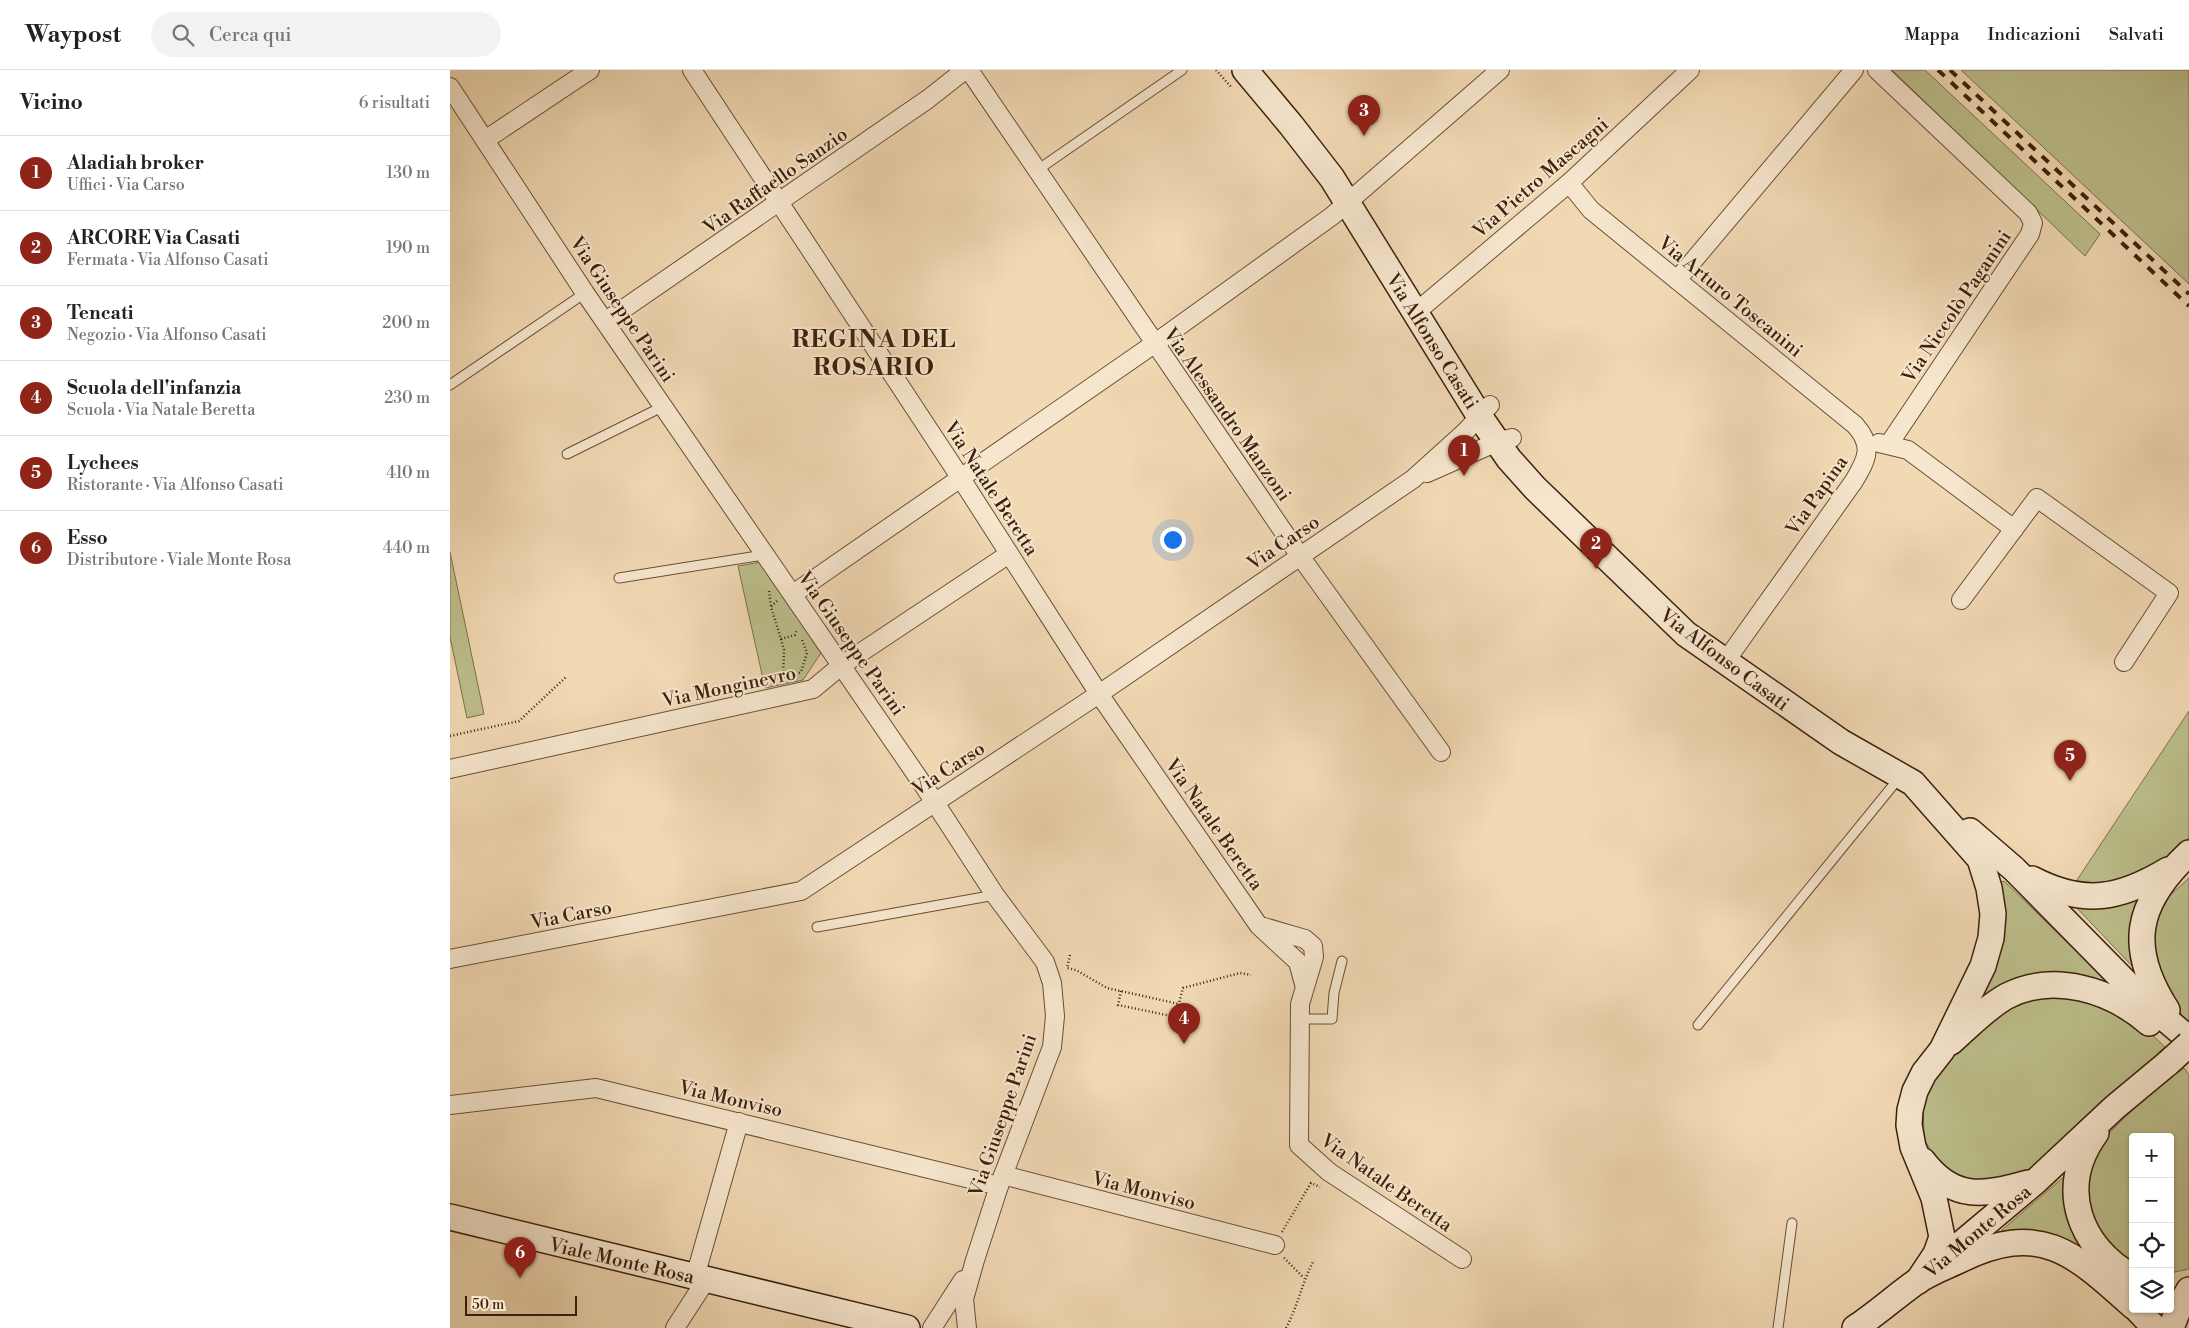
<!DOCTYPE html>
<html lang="it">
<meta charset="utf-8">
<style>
:root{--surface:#fff;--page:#f2f2f2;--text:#222;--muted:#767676;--line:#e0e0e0;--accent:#8f2418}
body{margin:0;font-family:"Libre Bodoni",serif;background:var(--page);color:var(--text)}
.controls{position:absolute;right:15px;bottom:15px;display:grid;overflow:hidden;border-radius:5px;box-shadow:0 1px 4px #0004}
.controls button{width:45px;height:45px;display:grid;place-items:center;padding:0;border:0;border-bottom:1px solid var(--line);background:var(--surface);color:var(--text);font:25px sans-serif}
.scale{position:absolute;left:15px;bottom:12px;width:112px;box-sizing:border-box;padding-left:5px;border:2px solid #3d210b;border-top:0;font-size:14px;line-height:18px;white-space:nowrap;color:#3d210b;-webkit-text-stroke:4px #f6e6ce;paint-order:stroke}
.you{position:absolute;left:722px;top:469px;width:18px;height:18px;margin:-12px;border:4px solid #fff;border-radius:50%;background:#1a73e8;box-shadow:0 0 0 8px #1a73e833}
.badge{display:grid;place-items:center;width:32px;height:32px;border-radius:50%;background:var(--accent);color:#fff;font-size:16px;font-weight:700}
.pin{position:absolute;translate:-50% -41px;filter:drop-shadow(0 1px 2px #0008)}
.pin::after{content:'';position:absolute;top:26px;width:18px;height:15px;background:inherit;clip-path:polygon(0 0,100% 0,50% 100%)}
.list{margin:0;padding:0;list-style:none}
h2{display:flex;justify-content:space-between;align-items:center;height:65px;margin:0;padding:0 20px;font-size:21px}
h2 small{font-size:16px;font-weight:400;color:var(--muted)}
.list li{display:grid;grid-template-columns:32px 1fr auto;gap:15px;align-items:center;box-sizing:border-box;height:75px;padding:0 20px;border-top:1px solid var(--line)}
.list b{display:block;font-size:19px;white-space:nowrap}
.list p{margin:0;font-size:16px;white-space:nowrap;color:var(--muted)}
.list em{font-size:16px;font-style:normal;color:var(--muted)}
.icon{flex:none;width:28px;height:28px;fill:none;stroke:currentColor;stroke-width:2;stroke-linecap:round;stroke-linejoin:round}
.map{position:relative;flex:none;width:1739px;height:1258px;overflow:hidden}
header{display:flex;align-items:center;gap:30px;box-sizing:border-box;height:70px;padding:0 25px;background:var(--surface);border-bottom:1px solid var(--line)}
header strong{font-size:24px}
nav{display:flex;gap:28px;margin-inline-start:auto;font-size:18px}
.search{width:350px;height:45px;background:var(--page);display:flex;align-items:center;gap:12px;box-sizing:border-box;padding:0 18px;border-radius:28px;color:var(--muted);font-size:19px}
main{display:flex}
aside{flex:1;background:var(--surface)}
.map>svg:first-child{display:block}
.green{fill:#bcbf8c;stroke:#7c704c}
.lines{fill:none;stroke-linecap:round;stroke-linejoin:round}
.lane-casing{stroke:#6a4f35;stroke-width:11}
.street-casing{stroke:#6a4f35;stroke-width:20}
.secondary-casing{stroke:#3d210b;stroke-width:28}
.path{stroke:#3d210b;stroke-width:2.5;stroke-dasharray:1 2.5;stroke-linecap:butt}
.lane{stroke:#f6e6ce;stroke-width:9}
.street{stroke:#f6e6ce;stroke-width:18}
.secondary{stroke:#f6e6ce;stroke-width:25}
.rail{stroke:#3d210b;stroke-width:4;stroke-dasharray:9 9;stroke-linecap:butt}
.secondary-bridge-casing{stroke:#3d210b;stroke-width:28;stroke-linecap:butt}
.secondary-bridge{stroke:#f6e6ce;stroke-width:25}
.labels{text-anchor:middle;stroke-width:4;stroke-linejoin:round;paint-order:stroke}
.street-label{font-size:19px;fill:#3d210b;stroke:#f6e6ce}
.district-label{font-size:24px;font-weight:bold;letter-spacing:1px;fill:#3d210b;stroke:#f6e6ce}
</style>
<header>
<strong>Waypost</strong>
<div class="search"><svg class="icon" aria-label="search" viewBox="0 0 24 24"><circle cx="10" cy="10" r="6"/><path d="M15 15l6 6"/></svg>Cerca qui</div>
<nav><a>Mappa</a><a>Indicazioni</a><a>Salvati</a></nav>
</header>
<main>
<aside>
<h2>Vicino<small>6 risultati</small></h2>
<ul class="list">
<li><span class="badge">1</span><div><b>Aladiah broker</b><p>Uffici · Via Carso</p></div><em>130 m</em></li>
<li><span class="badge">2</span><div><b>ARCORE Via Casati</b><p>Fermata · Via Alfonso Casati</p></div><em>190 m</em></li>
<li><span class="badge">3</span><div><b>Tencati</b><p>Negozio · Via Alfonso Casati</p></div><em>200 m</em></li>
<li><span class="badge">4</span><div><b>Scuola dell'infanzia</b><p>Scuola · Via Natale Beretta</p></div><em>230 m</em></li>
<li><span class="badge">5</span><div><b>Lychees</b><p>Ristorante · Via Alfonso Casati</p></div><em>410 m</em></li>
<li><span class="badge">6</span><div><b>Esso</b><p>Distributore · Viale Monte Rosa</p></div><em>440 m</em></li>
</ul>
</aside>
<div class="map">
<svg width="1739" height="1258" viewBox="0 0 1739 1258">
<rect width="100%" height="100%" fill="#f1d9b4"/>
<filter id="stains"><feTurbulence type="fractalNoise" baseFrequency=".004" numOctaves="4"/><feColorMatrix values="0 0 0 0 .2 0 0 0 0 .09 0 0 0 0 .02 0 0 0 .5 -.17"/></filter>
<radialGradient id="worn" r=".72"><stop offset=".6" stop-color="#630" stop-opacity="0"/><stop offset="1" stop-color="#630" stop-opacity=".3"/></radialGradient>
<!-- green -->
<g class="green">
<path d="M1442,0H1475L1650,164L1635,186Z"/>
<path d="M1511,0H1739V214Z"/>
<path d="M0,482L34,644L17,648L0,567Z"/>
<path d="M311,492L371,583L353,610L315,618L288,496Z"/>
<path d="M1739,641V768L1715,791L1684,812L1621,819Z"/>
<path d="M1739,808V955L1720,929L1701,886L1705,853L1716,829Z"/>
<path d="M1554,811L1660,914L1628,905L1533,931L1531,928L1555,843L1553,825L1549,813Z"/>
<path d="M1694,823L1685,899L1625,836Z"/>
<path d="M1608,922L1683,947L1715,977L1577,1101L1540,1113L1517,1111L1491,1098L1474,1069L1473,1033L1487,1005L1524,963L1564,932Z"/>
<path d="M1734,998L1739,1005V1199L1720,1203V1067H1683V1197L1649,1170L1635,1115L1650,1075L1662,1060L1711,1013Z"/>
<path d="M1623,1099L1649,1192L1552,1164V1160Z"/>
</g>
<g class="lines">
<!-- lane casing -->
<g class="lane-casing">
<g id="lane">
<path d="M586,101L732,0"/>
<path d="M0,315L135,223"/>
<path d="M117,384L214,336"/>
<path d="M169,508L314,485"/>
<path d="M367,857L545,825"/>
<path d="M850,949H882L884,923L892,891"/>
<path d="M1248,955L1449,708"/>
<path d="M1328,1258L1342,1153"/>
</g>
</g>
<!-- street casing -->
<g class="street-casing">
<g id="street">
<path d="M242,0L510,407L649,624L809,856L848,892L854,914"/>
<path d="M519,0L850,486L991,682"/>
<path d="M1427,0L1578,143L1583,153L1580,164L1439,374"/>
<path d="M0,17L135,223L474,716L545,825L595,892L602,913L605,946L602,977L549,1116L525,1190L514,1229L517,1258"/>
<path d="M35,70L140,0"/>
<path d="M1119,113L1141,140L1405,355C1424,376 1417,389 1404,411L1275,592"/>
<path d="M1227,210L1404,0"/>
<path d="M965,243L1119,113L1240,0"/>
<path d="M156,251L478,29L515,0"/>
<path d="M1429,373L1458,380L1564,459"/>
<path d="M977,403L1047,372L1062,368"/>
<path d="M343,524L704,274L882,146L1050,0"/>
<path d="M1511,530L1587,428L1719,523L1674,592"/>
<path d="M0,699L363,619L392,595L559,484"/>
<path d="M814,857L855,869L863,876L864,887L850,934L849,1075L879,1102L1012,1189"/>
<path d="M0,889L351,821L649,624L963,409L1014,363L1040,335"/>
<path d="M0,1035L146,1018L549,1116"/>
<path d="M553,1105L825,1175"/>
<path d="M245,1207L289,1052"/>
<path d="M225,1258L256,1210"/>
<path d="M482,1258L513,1210"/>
</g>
</g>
<!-- secondary casing -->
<g class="secondary-casing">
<g id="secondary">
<path d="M795,0L841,55L882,108L1030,347L1059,389L1085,418L1236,564L1391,672L1463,713L1530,789L1539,818L1543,844L1541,868L1533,896L1492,980L1474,1003L1465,1021L1460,1040L1459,1055L1463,1077L1484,1128L1492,1167L1486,1184L1468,1211"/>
<path d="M1520,761L1564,799L1694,931L1739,969"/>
<path d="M1582,809C1634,836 1670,829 1718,800"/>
<path d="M1717,940C1677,878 1685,834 1739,783"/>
<path d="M1501,972C1519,956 1537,937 1557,926C1604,902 1661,920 1699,953"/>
<path d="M1646,1063C1607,1116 1628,1177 1683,1207"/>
<path d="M1473,1091C1504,1132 1535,1125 1578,1113"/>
<path d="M0,1147L457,1258"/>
<path d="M1481,1199L1586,1111L1665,1037L1718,993"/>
<path d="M1687,1239L1705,1258"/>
<path d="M1405,1258C1426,1244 1445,1227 1466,1212C1479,1203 1495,1197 1510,1190C1590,1151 1623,1182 1683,1236"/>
<path d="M1721,1258L1730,1235L1739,1220"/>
</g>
</g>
<!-- path -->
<g class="path">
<path d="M766,0L782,18"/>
<path d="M319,521L321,537"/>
<path d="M327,531L321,537L331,569L345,565L347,559"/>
<path d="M331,569L334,580L333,610"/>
<path d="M346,605L351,602L357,583L352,570"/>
<path d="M0,666L69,651L116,607"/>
<path d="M620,885L617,898L626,900L657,918L729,934"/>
<path d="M671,921L668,935L726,947"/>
<path d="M724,952L733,918L790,903L801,905"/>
<path d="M832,1162L861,1113L870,1117"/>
<path d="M834,1188L854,1208"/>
<path d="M836,1258C848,1236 852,1212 864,1190"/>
</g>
<!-- lane -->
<use href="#lane" class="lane"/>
<!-- street -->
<use href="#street" class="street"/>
<!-- secondary -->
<use href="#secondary" class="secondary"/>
<!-- rail -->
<g class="rail">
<path d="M1488,0L1739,236"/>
<path d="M1500,0L1739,224"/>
</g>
<!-- secondary-bridge casing -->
<g class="secondary-bridge-casing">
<path id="secondary-bridge" d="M1718,993L1739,974"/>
</g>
<!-- secondary-bridge -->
<use href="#secondary-bridge" class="secondary-bridge"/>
</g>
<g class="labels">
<!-- street labels -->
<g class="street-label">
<text transform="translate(1090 107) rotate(-41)" y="7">Via Pietro Mascagni</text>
<text transform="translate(325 110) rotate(-35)" y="7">Via Raffaello Sanzio</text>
<text transform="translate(1281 226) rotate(39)" y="7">Via Arturo Toscanini</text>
<text transform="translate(1506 236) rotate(-56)" y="7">Via Niccolò Paganini</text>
<text transform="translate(173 239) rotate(56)" y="7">Via Giuseppe Parini</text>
<text transform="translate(983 271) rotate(58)" y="7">Via Alfonso Casati</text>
<text transform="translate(778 344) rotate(55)" y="7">Via Alessandro Manzoni</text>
<text transform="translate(542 418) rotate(57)" y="7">Via Natale Beretta</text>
<text transform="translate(1366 425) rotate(-55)" y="7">Via Papina</text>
<text transform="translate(833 472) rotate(-34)" y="7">Via Carso</text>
<text transform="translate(402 573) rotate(55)" y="7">Via Giuseppe Parini</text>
<text transform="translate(1275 589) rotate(37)" y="7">Via Alfonso Casati</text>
<text transform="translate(279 616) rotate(-12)" y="7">Via Monginevro</text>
<text transform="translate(498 698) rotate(-33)" y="7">Via Carso</text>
<text transform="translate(765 754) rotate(55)" y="7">Via Natale Beretta</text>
<text transform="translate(121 844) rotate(-11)" y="7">Via Carso</text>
<text transform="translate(281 1028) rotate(13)" y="7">Via Monviso</text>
<text transform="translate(552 1045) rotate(-71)" y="7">Via Giuseppe Parini</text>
<text transform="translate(937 1112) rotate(35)" y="7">Via Natale Beretta</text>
<text transform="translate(694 1120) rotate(14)" y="7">Via Monviso</text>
<text transform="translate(1527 1161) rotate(-40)" y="7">Via Monte Rosa</text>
<text transform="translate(172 1190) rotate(13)" y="7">Viale Monte Rosa</text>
</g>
<!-- district labels -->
<g class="district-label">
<text x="424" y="277">REGINA DEL<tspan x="424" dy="28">ROSARIO</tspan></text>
</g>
</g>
<rect width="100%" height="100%" filter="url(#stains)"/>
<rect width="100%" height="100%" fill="url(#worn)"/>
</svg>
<div class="controls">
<button>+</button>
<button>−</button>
<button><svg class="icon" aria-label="locate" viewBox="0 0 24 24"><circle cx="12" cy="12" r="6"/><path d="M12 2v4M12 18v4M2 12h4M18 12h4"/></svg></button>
<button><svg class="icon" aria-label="layers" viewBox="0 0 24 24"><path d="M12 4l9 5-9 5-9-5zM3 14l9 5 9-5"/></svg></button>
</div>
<div class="scale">50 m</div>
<div class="you"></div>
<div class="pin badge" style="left:1014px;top:406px">1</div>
<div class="pin badge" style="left:1146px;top:499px">2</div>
<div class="pin badge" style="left:914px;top:66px">3</div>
<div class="pin badge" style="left:734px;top:974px">4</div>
<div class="pin badge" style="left:1620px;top:711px">5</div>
<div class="pin badge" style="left:70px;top:1208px">6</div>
</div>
</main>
